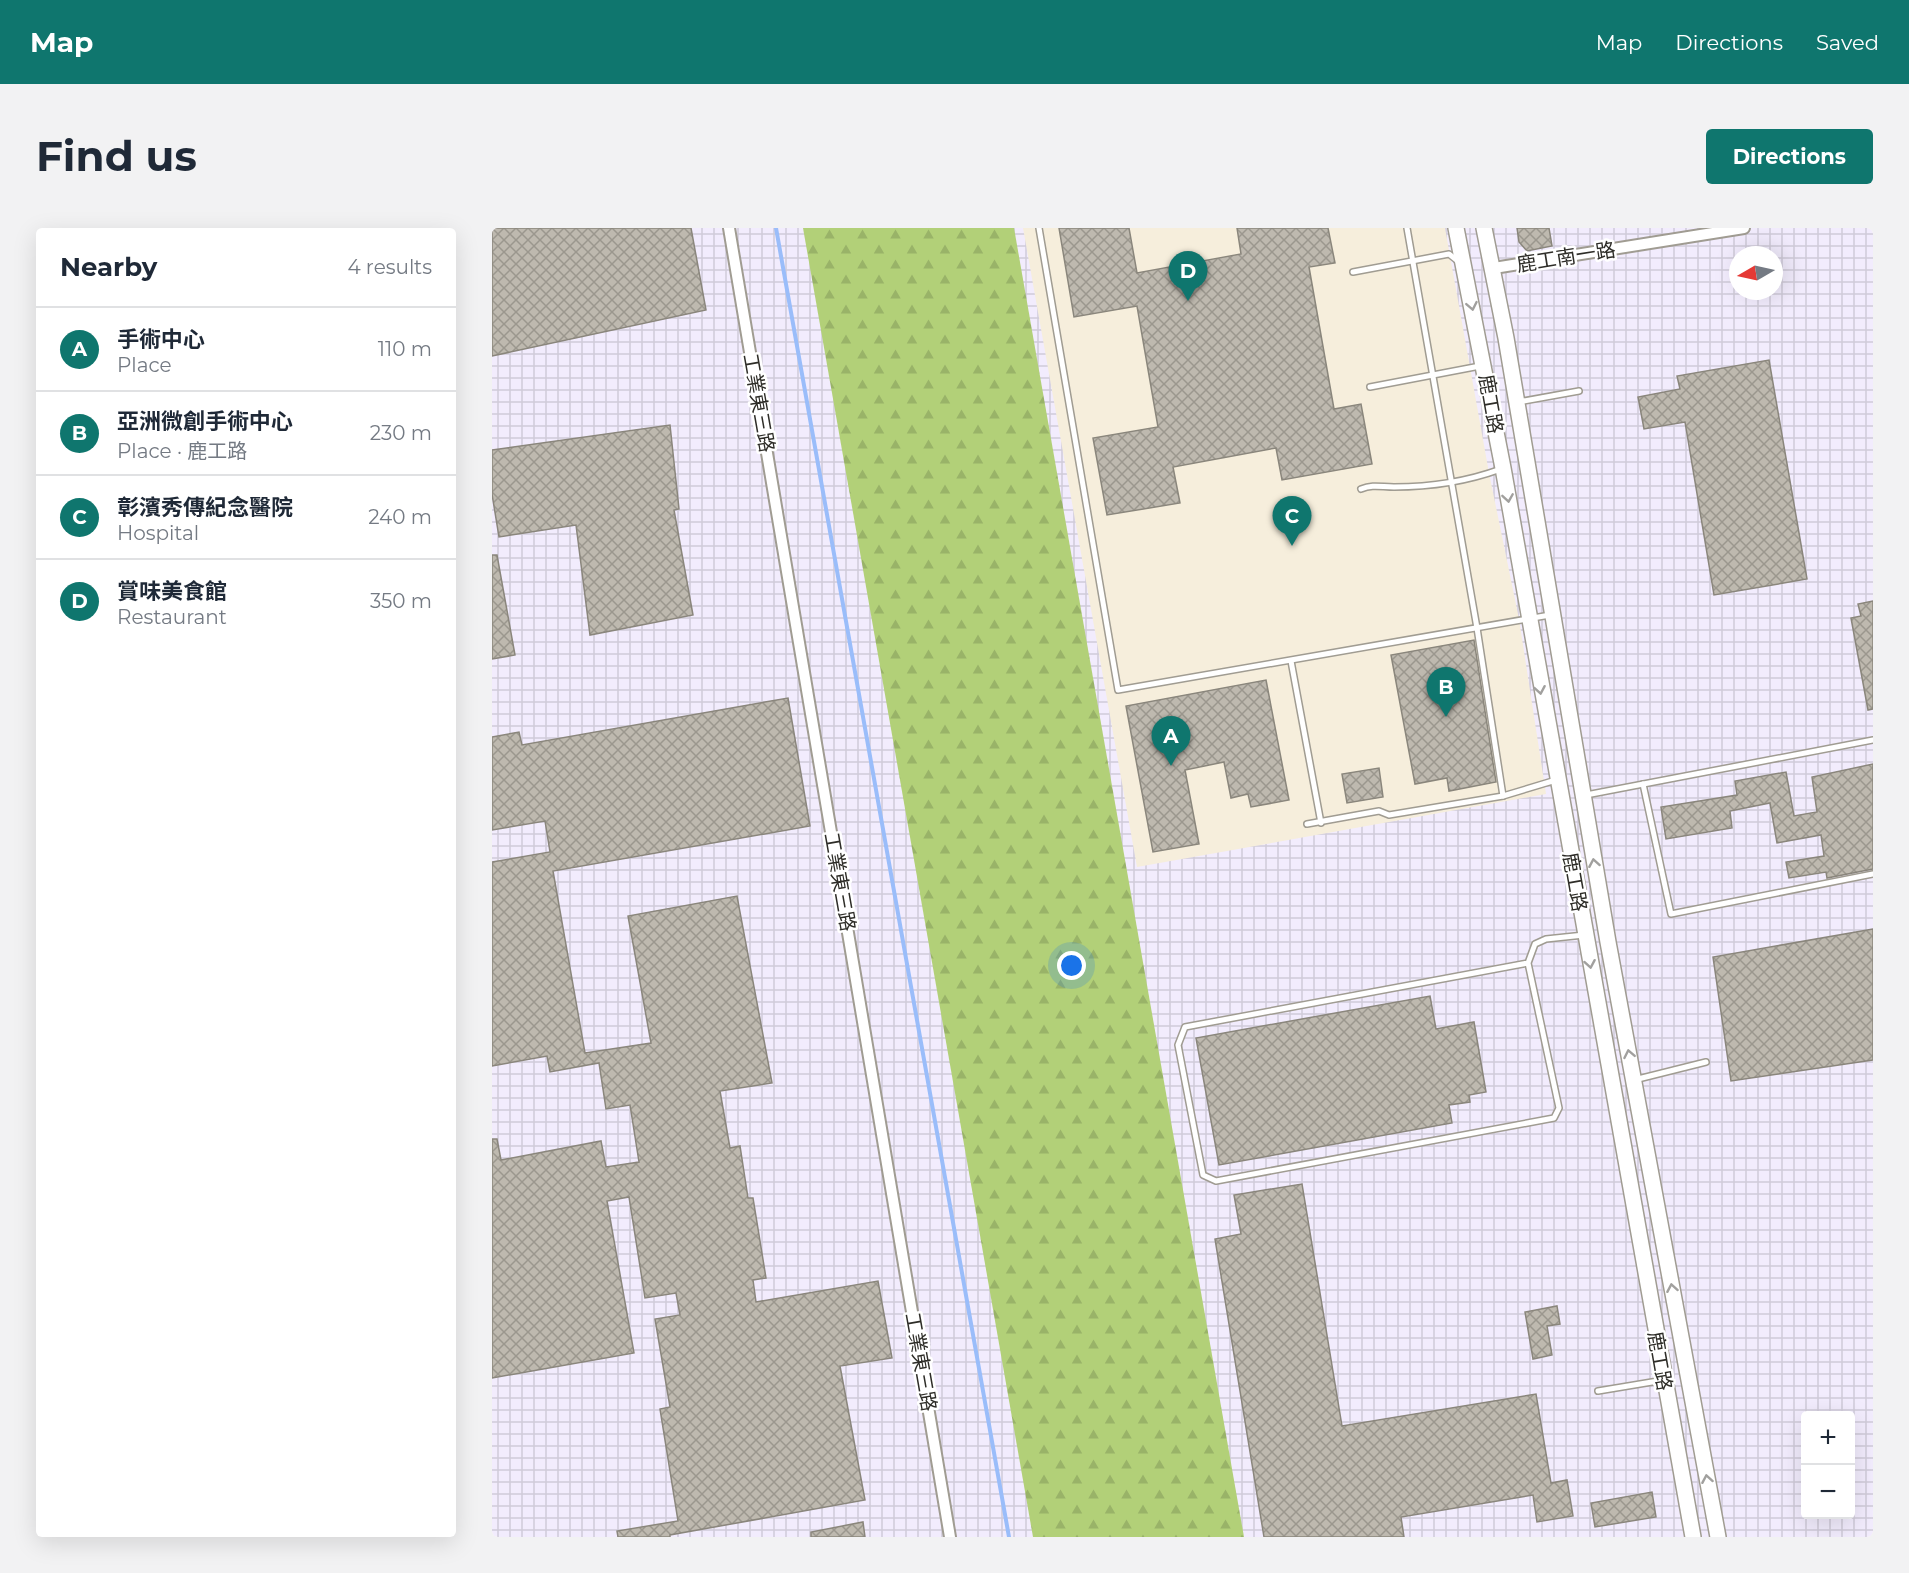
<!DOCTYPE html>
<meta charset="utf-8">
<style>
:root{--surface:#fff;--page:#f2f2f3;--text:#1f2937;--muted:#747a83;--line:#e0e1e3;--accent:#0f766e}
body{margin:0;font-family:Montserrat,"Noto Sans TC",sans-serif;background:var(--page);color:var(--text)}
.controls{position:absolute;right:18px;bottom:18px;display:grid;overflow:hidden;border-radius:6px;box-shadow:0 6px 24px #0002}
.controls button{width:54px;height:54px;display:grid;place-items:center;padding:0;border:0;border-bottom:2px solid var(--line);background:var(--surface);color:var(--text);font:30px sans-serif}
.compass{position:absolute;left:1237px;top:18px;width:54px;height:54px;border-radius:50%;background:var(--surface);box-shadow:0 6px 24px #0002;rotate:261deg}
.you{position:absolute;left:580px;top:738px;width:21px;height:21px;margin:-15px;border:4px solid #fff;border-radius:50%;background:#1a73e8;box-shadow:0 0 0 9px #1a73e833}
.badge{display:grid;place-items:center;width:39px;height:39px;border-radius:50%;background:var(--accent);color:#fff;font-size:20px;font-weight:700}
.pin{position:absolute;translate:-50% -50px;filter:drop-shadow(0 2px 3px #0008)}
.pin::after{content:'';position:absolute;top:32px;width:21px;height:18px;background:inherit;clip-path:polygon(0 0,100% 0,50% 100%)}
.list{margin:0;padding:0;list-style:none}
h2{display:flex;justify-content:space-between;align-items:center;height:78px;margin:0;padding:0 24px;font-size:26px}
h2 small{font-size:20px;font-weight:400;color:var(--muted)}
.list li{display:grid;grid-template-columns:39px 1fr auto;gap:18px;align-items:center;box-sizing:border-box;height:84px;padding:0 24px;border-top:2px solid var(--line)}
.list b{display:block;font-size:22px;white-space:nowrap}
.list p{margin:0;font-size:20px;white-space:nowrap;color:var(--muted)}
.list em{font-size:20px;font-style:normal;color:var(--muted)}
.map{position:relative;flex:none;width:1381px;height:1309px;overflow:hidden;border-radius:6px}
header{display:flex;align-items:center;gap:36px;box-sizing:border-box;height:84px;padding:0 30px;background:var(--accent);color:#fff}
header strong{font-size:28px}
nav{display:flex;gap:33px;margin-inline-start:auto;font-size:21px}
.intro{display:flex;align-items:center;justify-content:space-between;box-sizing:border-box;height:144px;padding:0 36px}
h1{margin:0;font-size:42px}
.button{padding:15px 27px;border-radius:6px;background:var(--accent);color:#fff;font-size:21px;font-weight:700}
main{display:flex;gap:36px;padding:0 36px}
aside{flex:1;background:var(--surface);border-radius:6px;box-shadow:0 6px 24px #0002}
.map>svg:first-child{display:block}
.industrial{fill:url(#industrial-grid);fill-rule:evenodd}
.built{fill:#f6eedc}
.forest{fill:url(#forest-firs)}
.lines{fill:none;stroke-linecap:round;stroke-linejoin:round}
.stream{stroke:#9abdfa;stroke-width:4}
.building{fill:url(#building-cross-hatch);stroke:#8a867c;stroke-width:1.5}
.lane-casing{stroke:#a09c92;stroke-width:8}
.street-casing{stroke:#a09c92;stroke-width:14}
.secondary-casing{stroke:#a09c92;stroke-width:18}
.lane{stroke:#fff;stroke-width:5}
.street{stroke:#fff;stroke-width:10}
.secondary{stroke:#fff;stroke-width:15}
.oneway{stroke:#a1a09e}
.labels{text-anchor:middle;stroke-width:5;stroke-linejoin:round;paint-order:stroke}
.street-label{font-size:20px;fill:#2e2d28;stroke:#fff}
</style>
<header>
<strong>Map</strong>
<nav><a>Map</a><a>Directions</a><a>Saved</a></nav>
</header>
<div class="intro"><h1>Find us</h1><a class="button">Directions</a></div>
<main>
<aside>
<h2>Nearby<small>4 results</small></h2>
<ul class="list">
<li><span class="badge">A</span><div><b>手術中心</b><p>Place</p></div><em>110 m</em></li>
<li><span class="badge">B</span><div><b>亞洲微創手術中心</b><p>Place · 鹿工路</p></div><em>230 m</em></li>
<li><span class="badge">C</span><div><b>彰濱秀傳紀念醫院</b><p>Hospital</p></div><em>240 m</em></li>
<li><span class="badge">D</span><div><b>賞味美食館</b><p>Restaurant</p></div><em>350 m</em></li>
</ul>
</aside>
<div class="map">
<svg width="1381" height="1309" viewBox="0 0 1381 1309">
<defs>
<pattern id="industrial-grid" width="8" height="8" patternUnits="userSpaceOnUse" patternTransform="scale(1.5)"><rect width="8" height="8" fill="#f2ecfd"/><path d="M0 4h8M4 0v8" fill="none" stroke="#d0cbd9"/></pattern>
<pattern id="forest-firs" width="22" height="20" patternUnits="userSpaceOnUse" patternTransform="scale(1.5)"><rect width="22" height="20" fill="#b2d078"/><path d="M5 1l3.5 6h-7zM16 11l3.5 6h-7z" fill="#99b368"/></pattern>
<pattern id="building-cross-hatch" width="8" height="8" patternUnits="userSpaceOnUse" patternTransform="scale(1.5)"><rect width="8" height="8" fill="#beb9af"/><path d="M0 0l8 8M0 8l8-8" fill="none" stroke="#9b978e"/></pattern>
</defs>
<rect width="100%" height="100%" fill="#fef9ee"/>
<!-- industrial -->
<path class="industrial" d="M0,0H1381V1309H0ZM1246,27H1282V63H1246ZM1314,1188H1358V1286H1314Z"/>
<!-- built -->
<path class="built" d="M531,0H953L997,245L1027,391L1054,566L645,639Z"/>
<!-- forest -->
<path class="forest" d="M311,0H522L752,1309H541Z"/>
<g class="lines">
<!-- stream -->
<path class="stream" d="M284,0L517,1309"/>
</g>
<!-- building -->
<g class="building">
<path d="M0,0H199L214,82L0,128Z"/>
<path d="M567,0H637L645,45L749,26L745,0H836L843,35L817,39L842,181L869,176L880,236L790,252L784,220L681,239L688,275L615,287L601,210L666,199L645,78L582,89Z"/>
<path d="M1025,0H1057L1060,18L1035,23L1027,14Z"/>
<path d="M1277,132L1315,351L1222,367L1193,194L1152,201L1146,169L1188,161L1185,148Z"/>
<path d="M178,197L187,281L182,282L201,387L98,407L84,297L7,309L0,266V222Z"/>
<path d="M0,327H5L23,427L0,431Z"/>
<path d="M1381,373V481L1376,482L1359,390L1369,388L1366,376Z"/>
<path d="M982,412L1004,554L957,563L955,550L923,556L899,427Z"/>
<path d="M774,452L797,572L759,579L756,566L739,570L732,534L693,542L707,616L661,624L634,478Z"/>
<path d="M296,470L318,598L61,643L93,825L159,815L136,688L245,668L280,855L228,863L238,920L248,918L256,970H261L274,1050L261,1052L264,1074L386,1053L400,1130L348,1138L373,1272L178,1307V1309H126L125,1303L186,1293L168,1181L178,1179L163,1091L188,1087L184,1065L153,1070L137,969L115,973L142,1125L0,1150V911H5L9,932L109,913L114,939L147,934L138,877L114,881L107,835L58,844L55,828L0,838V634L58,624L53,593L0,602V509L27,504L30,517Z"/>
<path d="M1381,536V641L1335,650L1334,644L1297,650L1294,634L1332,628L1329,607L1285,615L1278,575L1238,583L1240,600L1174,611L1169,579L1245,567L1243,553L1294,544L1302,588L1325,584L1320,549Z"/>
<path d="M887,540L891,569L855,575L850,546Z"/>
<path d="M1381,701V832L1239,853L1221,729Z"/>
<path d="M938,768L944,801L982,794L994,864L977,867L978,874L957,877L960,895L727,937L704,810Z"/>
<path d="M810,956L850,1198L1044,1166L1059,1255L1075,1252L1081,1288L1045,1294L1041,1267L909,1289L912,1309H772L723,1011L749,1006L742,967Z"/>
<path d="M1065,1078L1068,1096L1055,1098L1060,1127L1041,1131L1033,1084Z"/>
<path d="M1160,1264L1164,1289L1103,1299L1099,1275Z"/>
<path d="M371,1294L373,1309H319V1304Z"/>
</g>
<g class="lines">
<!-- lane casing -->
<g class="lane-casing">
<g id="lane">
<path d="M547,0L626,462L1058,387"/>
<path d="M915,0L985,400L1011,568"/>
<path d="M861,44L957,26L967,34"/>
<path d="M878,159L988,138"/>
<path d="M1026,174L1087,163"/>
<path d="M869,261C881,256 889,259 902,259C937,259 976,253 1009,241"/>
<path d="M799,433L829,595"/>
<path d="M1151,556L1179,686L1381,646"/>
<path d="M1094,567L1381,512"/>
<path d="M815,596L887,583L897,587L1011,568L1064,552"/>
<path d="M1036,735L1067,880L1062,890L724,953L711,947L686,817L693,799L1036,735L1043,716L1054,711L1092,707"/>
<path d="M1142,852L1214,834"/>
<path d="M1106,1163L1172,1152"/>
</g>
</g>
<!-- street casing -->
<g class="street-casing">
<g id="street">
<path d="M237,0L458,1309"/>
<path d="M1002,40L1252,0"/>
</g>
</g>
<!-- secondary casing -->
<g class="secondary-casing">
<g id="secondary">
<path d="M964,0L1011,240L1201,1309"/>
<path d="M992,0L1014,110L1116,714L1226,1309"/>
</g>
</g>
<!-- lane -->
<use href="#lane" class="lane"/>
<!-- street -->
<use href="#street" class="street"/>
<!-- secondary -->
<use href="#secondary" class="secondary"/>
</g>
<!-- one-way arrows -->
<defs><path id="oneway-chevron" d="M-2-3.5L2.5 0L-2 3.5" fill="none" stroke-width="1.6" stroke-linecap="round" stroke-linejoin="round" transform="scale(1.5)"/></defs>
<g class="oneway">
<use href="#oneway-chevron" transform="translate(980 78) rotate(79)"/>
<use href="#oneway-chevron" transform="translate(1016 270) rotate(81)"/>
<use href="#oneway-chevron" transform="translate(1048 462) rotate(80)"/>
<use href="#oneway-chevron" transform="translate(1102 635) rotate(-100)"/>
<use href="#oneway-chevron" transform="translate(1098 736) rotate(80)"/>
<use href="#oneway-chevron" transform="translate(1137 826) rotate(-101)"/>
<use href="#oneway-chevron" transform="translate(1180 1060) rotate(-100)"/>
<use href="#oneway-chevron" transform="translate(1215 1251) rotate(-100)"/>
</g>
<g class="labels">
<!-- street labels -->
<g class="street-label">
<text transform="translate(1074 29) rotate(-9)" y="7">鹿工南一路</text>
<text transform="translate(267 175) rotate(80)" y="7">工業東三路</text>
<text transform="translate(999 176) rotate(80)" y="7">鹿工路</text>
<text transform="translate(348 654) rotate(80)" y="7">工業東三路</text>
<text transform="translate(1083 654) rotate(80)" y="7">鹿工路</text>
<text transform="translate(1168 1133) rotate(80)" y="7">鹿工路</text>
<text transform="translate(429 1134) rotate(80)" y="7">工業東三路</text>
</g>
</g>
</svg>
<div class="controls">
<button>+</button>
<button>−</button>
</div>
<svg class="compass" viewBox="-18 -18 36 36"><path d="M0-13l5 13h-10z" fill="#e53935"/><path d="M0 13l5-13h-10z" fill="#747a83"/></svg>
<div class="you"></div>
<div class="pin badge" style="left:679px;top:538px">A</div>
<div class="pin badge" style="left:954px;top:489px">B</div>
<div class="pin badge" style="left:800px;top:318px">C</div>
<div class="pin badge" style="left:696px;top:73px">D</div>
</div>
</main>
